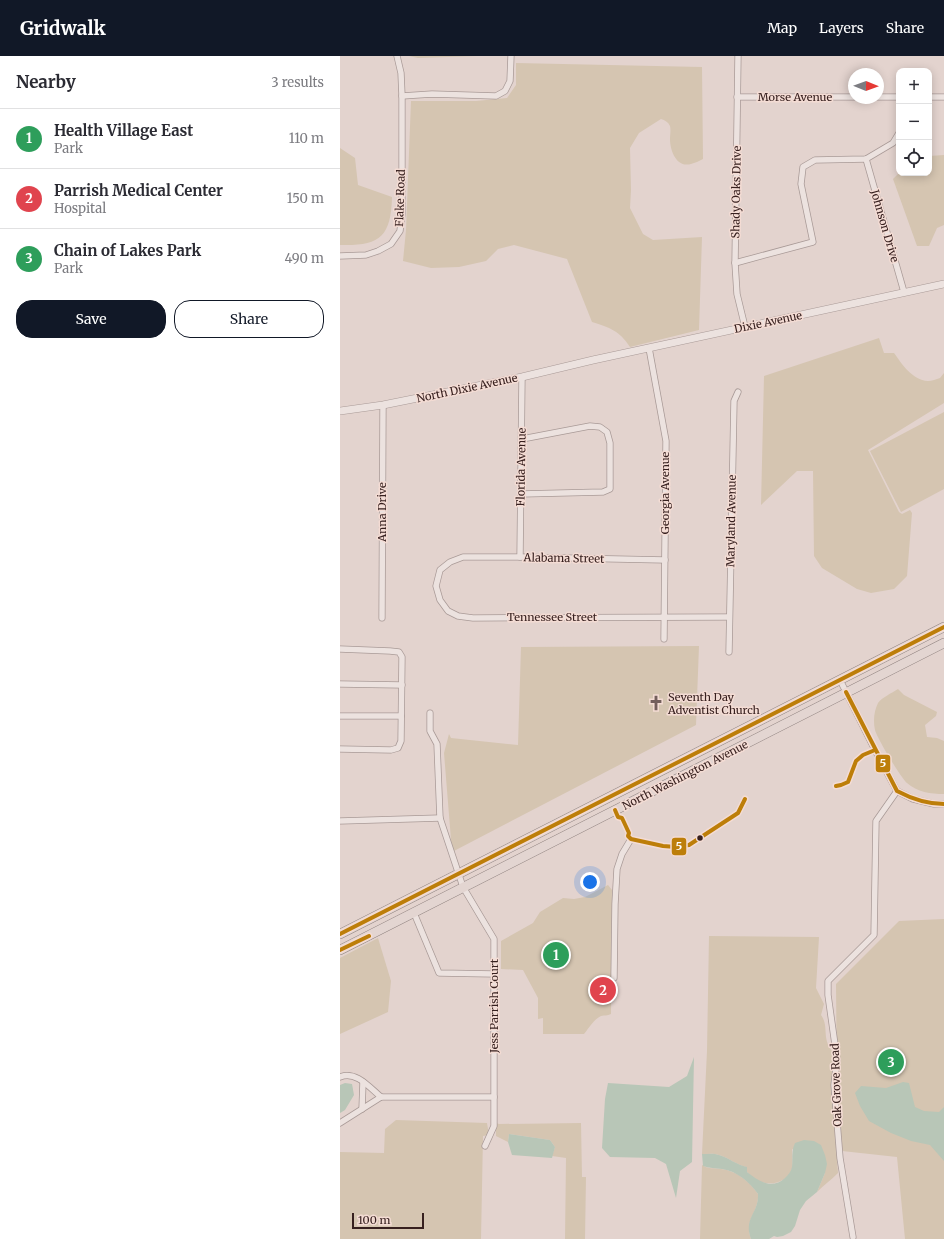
<!DOCTYPE html>
<meta charset="utf-8">
<style>
:root{--surface:#fff;--page:#f2f2f3;--text:#2b2b33;--muted:#7c7c81;--line:#e1e1e2;--accent:#111827}
body{margin:0;font-family:Merriweather,serif;background:var(--page);color:var(--text)}
.controls{position:absolute;right:12px;top:12px;display:grid;overflow:hidden;border-radius:8px;box-shadow:0 2px 10px #0003}
.controls button{width:36px;height:36px;display:grid;place-items:center;padding:0;border:0;border-bottom:1px solid var(--line);background:var(--surface);color:var(--text);font:20px sans-serif}
.compass{position:absolute;left:508px;top:12px;width:36px;height:36px;border-radius:50%;background:var(--surface);box-shadow:0 2px 10px #0003;rotate:91deg}
.scale{position:absolute;left:12px;bottom:10px;width:72px;box-sizing:border-box;padding-left:4px;border:2px solid #37201f;border-top:0;font-size:11px;line-height:14px;white-space:nowrap;color:#37201f;-webkit-text-stroke:3px #f4dcd4;paint-order:stroke}
.you{position:absolute;left:250px;top:826px;width:14px;height:14px;margin:-10px;border:3px solid #fff;border-radius:50%;background:#1a73e8;box-shadow:0 0 0 6px #1a73e833}
.badge{display:grid;place-items:center;width:26px;height:26px;border-radius:50%;background:var(--accent);color:#fff;font-size:13px;font-weight:700}
.pin{position:absolute;translate:-50% -50%;border:2px solid #fff;box-shadow:0 1px 4px #0006}
.list{margin:0;padding:0;list-style:none}
h2{display:flex;justify-content:space-between;align-items:center;height:52px;margin:0;padding:0 16px;font-size:17px}
h2 small{font-size:13px;font-weight:400;color:var(--muted)}
.list li{display:grid;grid-template-columns:26px 1fr auto;gap:12px;align-items:center;box-sizing:border-box;height:60px;padding:0 16px;border-top:1px solid var(--line)}
.list b{display:block;font-size:15px;white-space:nowrap}
.list p{margin:0;font-size:13px;white-space:nowrap;color:var(--muted)}
.list em{font-size:13px;font-style:normal;color:var(--muted)}
.actions{display:flex;gap:8px;padding:12px 16px}
.actions a{flex:1;padding:9px 0;border:1px solid var(--accent);border-radius:16px;text-align:center;font-size:14px;color:var(--accent)}
.actions .main{background:var(--accent);color:#fff}
.icon{flex:none;width:22px;height:22px;fill:none;stroke:currentColor;stroke-width:2;stroke-linecap:round;stroke-linejoin:round}
.map{position:relative;flex:none;width:604px;height:1183px;overflow:hidden}
header{display:flex;align-items:center;gap:24px;box-sizing:border-box;height:56px;padding:0 20px;background:var(--accent);color:#fff}
header strong{font-size:19px}
nav{display:flex;gap:22px;margin-inline-start:auto;font-size:14px}
main{display:flex}
aside{flex:1;background:var(--surface)}
.map>svg:first-child{display:block}
.green{fill:#d5c5b1}
.water{fill:#b8c6b7}
.lines{fill:none;stroke-linecap:round;stroke-linejoin:round}
.minor-casing{stroke:#a99a97;stroke-width:7}
.tertiary-casing{stroke:#a99a97;stroke-width:8}
.primary-casing{stroke:#8e807e;stroke-width:10}
.minor{stroke:#ece2df;stroke-width:5.5}
.tertiary{stroke:#ece2df;stroke-width:7}
.primary{stroke:#e3d5d1;stroke-width:9}
.bus-1-casing{stroke:#f4dcd4;stroke-width:7}
.bus-1{stroke:#bd7e09;stroke-width:4}
.bus-dot{fill:#37201f;stroke:#f4dcd4;stroke-width:1.5}
.labels{text-anchor:middle;stroke-width:3;stroke-linejoin:round;paint-order:stroke}
.street-label{font-size:11px;fill:#37201f;stroke:#f4dcd4}
.poi-label{font-size:11px;fill:#37201f;stroke:#f4dcd4;text-anchor:start}
.line-badge{stroke:#f4dcd4;stroke-width:1.5}
.badge-label{font-size:11px;text-anchor:middle;font-weight:bold;fill:#fff}
</style>
<header>
<strong>Gridwalk</strong>
<nav><a>Map</a><a>Layers</a><a>Share</a></nav>
</header>
<main>
<aside>
<h2>Nearby<small>3 results</small></h2>
<ul class="list">
<li><span class="badge" style="background:#2e9e5b">1</span><div><b>Health Village East</b><p>Park</p></div><em>110 m</em></li>
<li><span class="badge" style="background:#e0444e">2</span><div><b>Parrish Medical Center</b><p>Hospital</p></div><em>150 m</em></li>
<li><span class="badge" style="background:#2e9e5b">3</span><div><b>Chain of Lakes Park</b><p>Park</p></div><em>490 m</em></li>
</ul>
<div class="actions"><a class="main">Save</a><a>Share</a></div>
</aside>
<div class="map">
<svg width="604" height="1183" viewBox="0 0 604 1183">
<rect width="100%" height="100%" fill="#e3d3ce"/>
<!-- green -->
<g class="green">
<path d="M69,0H138L78,2Z"/>
<path d="M176,7L362,11L363,103C359,105 355,107 351,108C336,112 330,94 330,83C330,79 331,74 330,70C328,66 325,64 321,63L299,77L290,92L291,134L290,152L303,178L313,184L362,181L359,274L290,291C279,274 270,272 252,266L227,203L174,189L158,193L146,205L119,211L91,212L63,205L66,174L71,45H136L167,42L176,29Z"/>
<path d="M0,92L15,102L18,129L52,141C51,182 39,190 0,189Z"/>
<path d="M604,99V169L597,172L589,190H577L553,123L559,117H589V100Z"/>
<path d="M539,282L544,297H554C562,308 572,324 588,325C592,325 596,323 600,322L604,317V347L528,394L559,456L562,458L570,454L572,457L567,520L554,533L531,537L517,533L482,512L474,500L473,415H457L421,449L424,320Z"/>
<path d="M604,356V433L561,456L530,395Z"/>
<path d="M359,590L356,669L112,796L104,697L109,678L111,682L178,689L181,591Z"/>
<path d="M558,633L564,639L597,656L596,660L585,669L587,681L597,682L604,685V738C591,738 577,736 567,727C561,722 537,682 535,674C533,665 534,655 538,647C541,642 552,637 558,633Z"/>
<path d="M268,829L272,834L271,958C267,960 265,959 261,960C254,963 249,972 244,978H203V962L198,963V942L183,914L161,913V885L193,867L200,856L223,842L234,843L245,841Z"/>
<path d="M604,863V1183H565L557,1101L502,1095L497,1032L496,928L559,865Z"/>
<path d="M369,880L479,881L476,932L484,948L481,959C490,971 480,984 495,998L501,1103L497,1104L498,1117C491,1124 484,1129 477,1136L485,1117L452,1093C452,1099 453,1107 452,1113C448,1127 428,1131 417,1124C413,1122 410,1119 407,1116L406,1111C397,1109 389,1102 379,1099C374,1097 368,1098 362,1098L367,995Z"/>
<path d="M38,882L51,925L48,956L0,978V902Z"/>
<path d="M56,1064L147,1067L149,1079L143,1080L141,1183H0V1096L44,1097L45,1073Z"/>
<path d="M156,1067L159,1068L241,1067L242,1121H246L245,1183H225L226,1102L212,1100L215,1091L210,1084L169,1078L168,1086L156,1080Z"/>
<path d="M362,1109C368,1113 374,1112 381,1113C397,1115 409,1125 418,1138C419,1157 404,1162 411,1183H360Z"/>
</g>
<!-- water -->
<g class="water">
<path d="M354,1001L352,1106L340,1115L336,1142L326,1108L315,1102L270,1101L262,1092L265,1043L268,1027L329,1031L347,1020Z"/>
<path d="M563,1026L569,1027L575,1051L584,1055L599,1056L604,1051V1105L590,1089L571,1085L551,1077L529,1065L520,1050L515,1037L521,1030L546,1032Z"/>
<path d="M5,1027L12,1028L14,1039L5,1054L0,1057V1029Z"/>
<path d="M169,1078L210,1084L215,1091L212,1102L172,1099L168,1086Z"/>
<path d="M464,1084L474,1085L481,1089L485,1099L487,1108L485,1117L477,1136L466,1145L460,1154L455,1170L451,1176L443,1180L437,1181L434,1180L429,1183H411C403,1162 419,1157 418,1138C409,1126 397,1115 382,1113C375,1112 369,1112 363,1110L362,1098C368,1098 374,1097 379,1099C389,1102 397,1109 407,1111V1116C418,1125 432,1134 445,1122C448,1119 451,1116 452,1111C453,1103 451,1095 455,1087Z"/>
</g>
<g class="lines">
<!-- minor casing -->
<g class="minor-casing">
<g id="minor">
<path d="M398,0L395,207L397,238L405,271"/>
<path d="M62,40L92,38L156,40L165,35L170,25L171,0"/>
<path d="M397,41H514"/>
<path d="M538,41H559"/>
<path d="M589,41H604"/>
<path d="M526,103L564,236"/>
<path d="M0,200L26,199L38,195L51,188L60,175L62,158V40L61,17L57,0"/>
<path d="M395,207L473,186L461,128L463,111L475,104L526,103L553,87L559,77"/>
<path d="M309,292L326,385L324,583"/>
<path d="M181,438L263,436L270,433V387L267,376L260,371L250,370L182,383"/>
<path d="M180,501L182,321"/>
<path d="M325,504L180,501H123L110,506L100,514L96,530L100,544L108,555L118,560L133,562L389,561"/>
<path d="M42,562L43,349"/>
<path d="M0,593L50,595L59,596L62,601L61,685L58,692L51,694L0,693"/>
<path d="M389,596L394,345L398,336"/>
<path d="M500,624L535,694L557,735L573,743L594,748H604"/>
<path d="M0,628L62,629"/>
<path d="M90,657V675L97,688L100,762L123,831L154,883V1070L145,1090"/>
<path d="M0,660H61"/>
<path d="M0,765L100,762"/>
<path d="M74,857L99,917L154,918"/>
<path d="M274,922L275,848L277,813L282,798L291,783"/>
<path d="M0,1021C16,1014 30,1032 41,1041"/>
<path d="M22,1053L23,1026"/>
<path d="M0,1067L41,1041H154"/>
<path d="M513,1181L500,1102L494,1029L497,1003L488,939V925L534,879L536,765L557,735"/>
</g>
</g>
<!-- tertiary casing -->
<g class="tertiary-casing">
<path id="tertiary" d="M0,355L43,349L182,321L253,304L604,228"/>
</g>
<!-- primary casing -->
<g class="primary-casing">
<g id="primary">
<path d="M0,878L604,571"/>
<path d="M0,894L604,587"/>
</g>
</g>
<!-- minor -->
<use href="#minor" class="minor"/>
<!-- tertiary -->
<use href="#tertiary" class="tertiary"/>
<!-- primary -->
<use href="#primary" class="primary"/>
<!-- bus-1 casing -->
<g class="bus-1-casing">
<g id="bus-1">
<path d="M506,636L557,735C572,743 587,748 604,748"/>
<path d="M496,730L501,729L508,726L516,705L523,699L535,694"/>
<path d="M275,754L278,761L282,762L289,777L288,780L291,783L323,790L336,791L349,789L398,757L405,743"/>
<path d="M0,878L604,571"/>
<path d="M0,894L29,880"/>
</g>
</g>
<!-- bus-1 -->
<use href="#bus-1" class="bus-1"/>
</g>
<!-- icons -->
<defs>
<g id="church-bare" transform="scale(1.2)"><path d="M-1.2-6h2.4v3.5h3.3v2.4h-3.3V6h-2.4V-.1h-3.3v-2.4h3.3Z" fill="#735f5c" stroke="#f4dcd4" stroke-width="2.5" paint-order="stroke"/></g>
</defs>
<g fill-rule="evenodd">
<use href="#church-bare" x="316" y="647"/>
</g>
<!-- markers -->
<circle class="bus-dot" cx="360" cy="782" r="3.5"/>
<g class="labels">
<!-- street labels -->
<g class="street-label">
<text x="455" y="45">Morse Avenue</text>
<text transform="translate(396 136) rotate(-89)" y="4">Shady Oaks Drive</text>
<text transform="translate(60 142) rotate(-88)" y="4">Flake Road</text>
<text transform="translate(545 170) rotate(74)" y="4">Johnson Drive</text>
<text transform="translate(428 266) rotate(-12)" y="4">Dixie Avenue</text>
<text transform="translate(127 332) rotate(-12)" y="4">North Dixie Avenue</text>
<text transform="translate(181 411) rotate(-89)" y="4">Florida Avenue</text>
<text transform="translate(325 437) rotate(-90)" y="4">Georgia Avenue</text>
<text transform="translate(42 456) rotate(-90)" y="4">Anna Drive</text>
<text transform="translate(391 465) rotate(-89)" y="4">Maryland Avenue</text>
<text transform="translate(224 502) rotate(1)" y="4">Alabama Street</text>
<text x="212" y="565">Tennessee Street</text>
<text transform="translate(345 719) rotate(-27)" y="4">North Washington Avenue</text>
<text transform="translate(154 950) rotate(-90)" y="4">Jess Parrish Court</text>
<text transform="translate(496 1029) rotate(-92)" y="4">Oak Grove Road</text>
</g>
<!-- poi labels -->
<g class="poi-label">
<text x="328" y="645">Seventh Day<tspan x="328" dy="13">Adventist Church</tspan></text>
</g>
</g>
<g class="line-badge">
<rect x="535" y="698" width="16" height="19" rx="4" fill="#bd7e09"/>
<rect x="331" y="781" width="16" height="19" rx="4" fill="#bd7e09"/>
</g>
<g class="badge-label">
<text x="543" y="711">5</text>
<text x="339" y="794">5</text>
</g>
</svg>
<div class="controls">
<button>+</button>
<button>−</button>
<button><svg class="icon" aria-label="locate" viewBox="0 0 24 24"><circle cx="12" cy="12" r="6"/><path d="M12 2v4M12 18v4M2 12h4M18 12h4"/></svg></button>
</div>
<svg class="compass" viewBox="-18 -18 36 36"><path d="M0-13l5 13h-10z" fill="#e53935"/><path d="M0 13l5-13h-10z" fill="#7c7c81"/></svg>
<div class="scale">100 m</div>
<div class="you"></div>
<div class="pin badge" style="left:216px;top:899px;background:#2e9e5b">1</div>
<div class="pin badge" style="left:263px;top:934px;background:#e0444e">2</div>
<div class="pin badge" style="left:551px;top:1006px;background:#2e9e5b">3</div>
</div>
</main>
